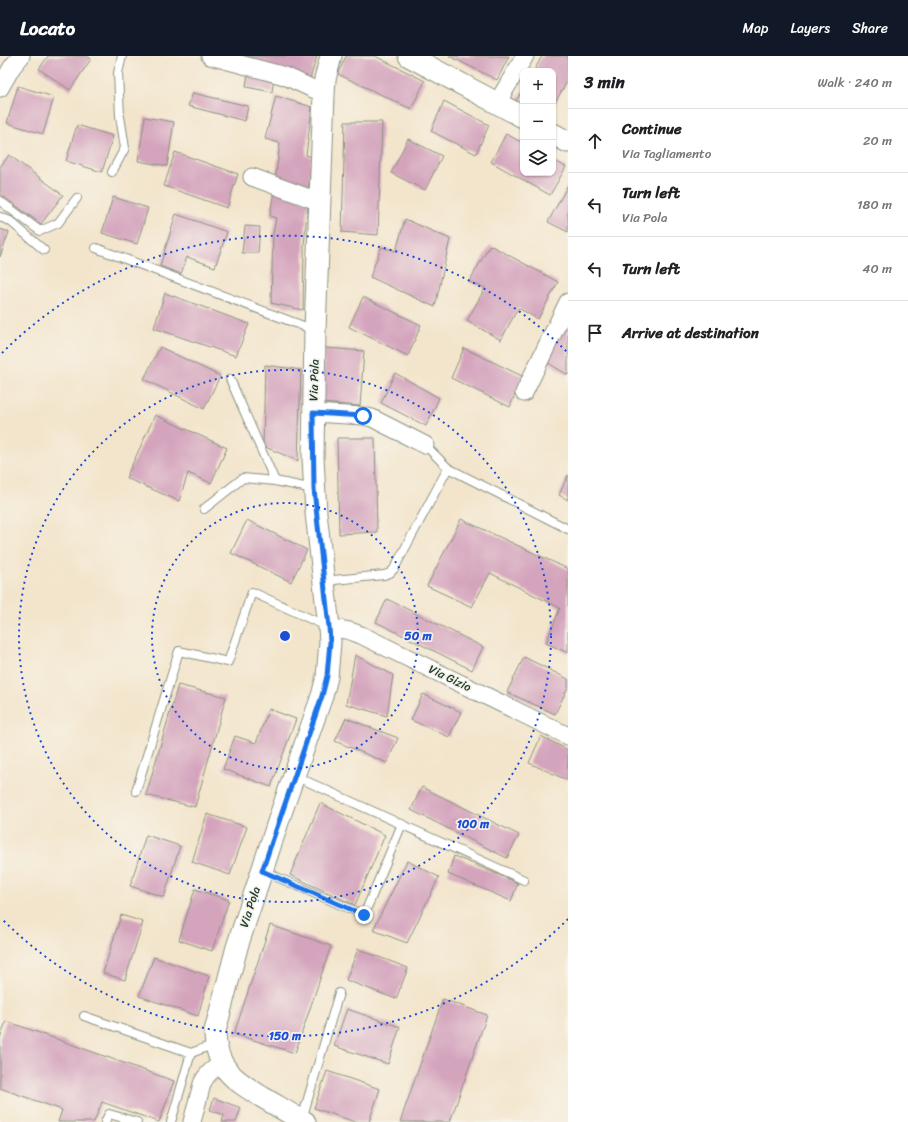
<!DOCTYPE html>
<meta charset="utf-8">
<style>
:root{--surface:#fff;--page:#f2f2f2;--text:#202124;--muted:#757577;--line:#e0e0e0;--accent:#111827}
body{margin:0;font-family:Sriracha,sans-serif;background:var(--page);color:var(--text)}
.controls{position:absolute;right:12px;top:12px;display:grid;overflow:hidden;border-radius:8px;box-shadow:0 1px 3px #0004}
.controls button{width:36px;height:36px;display:grid;place-items:center;padding:0;border:0;border-bottom:1px solid var(--line);background:var(--surface);color:var(--text);font:20px sans-serif}
.stop{position:absolute;width:12px;height:12px;margin:-9px;border:3px solid #1a73e8;border-radius:50%;background:#fff}
.stop.end{background:#1a73e8;border-color:#fff;box-shadow:0 1px 4px #0008}
.list{margin:0;padding:0;list-style:none}
h2{display:flex;justify-content:space-between;align-items:center;height:52px;margin:0;padding:0 16px;font-size:17px}
h2 small{font-size:13px;font-weight:400;color:var(--muted)}
.list li{display:grid;grid-template-columns:26px 1fr auto;gap:12px;align-items:center;box-sizing:border-box;height:64px;padding:0 16px;border-top:1px solid var(--line)}
.list b{display:block;font-size:15px;white-space:nowrap}
.list p{margin:0;font-size:13px;white-space:nowrap;color:var(--muted)}
.list em{font-size:13px;font-style:normal;color:var(--muted)}
.icon{flex:none;width:22px;height:22px;fill:none;stroke:currentColor;stroke-width:2;stroke-linecap:round;stroke-linejoin:round}
.map{position:relative;flex:none;width:568px;height:1066px;overflow:hidden}
header{display:flex;align-items:center;gap:24px;box-sizing:border-box;height:56px;padding:0 20px;background:var(--accent);color:#fff}
header strong{font-size:19px}
nav{display:flex;gap:22px;margin-inline-start:auto;font-size:14px}
main{display:flex}
aside{flex:1;background:var(--surface)}
.map>svg:first-child{display:block}
.building{fill:#d4a4bd}
.lines{fill:none;stroke-linecap:round;stroke-linejoin:round}
.service-casing{stroke:#899180;stroke-width:10}
.minor-casing{stroke:#899180;stroke-width:19}
.tertiary-casing{stroke:#899180;stroke-width:23}
.service{stroke:#fff;stroke-width:8}
.minor{stroke:#fff;stroke-width:17}
.tertiary{stroke:#fff;stroke-width:21}
.route{stroke:#1a73e8;stroke-width:5}
.ring{fill:none;stroke:#1d4ed8;stroke-width:2;stroke-dasharray:2 4}
.labels{text-anchor:middle;stroke-width:3.5;stroke-linejoin:round;paint-order:stroke}
.street-label{font-size:12px;fill:#1f3d34;stroke:#f7f3e8}
.centre{fill:#1d4ed8;stroke:#f7f3e8;stroke-width:2}
.ring-label{font-size:12px;text-anchor:middle;font-weight:bold;fill:#1d4ed8;stroke:#f7f3e8;stroke-width:3.5;stroke-linejoin:round;paint-order:stroke}
</style>
<header>
<strong>Locato</strong>
<nav><a>Map</a><a>Layers</a><a>Share</a></nav>
</header>
<main>
<div class="map">
<svg width="568" height="1066" viewBox="0 0 568 1066">
<rect width="100%" height="100%" fill="#f7f3e8"/>
<filter id="ink" filterUnits="userSpaceOnUse"><feTurbulence type="fractalNoise" baseFrequency=".025" numOctaves="2"/><feDisplacementMap in="SourceGraphic" scale="8" xChannelSelector="R" yChannelSelector="G"/><feConvolveMatrix kernelMatrix="1 2 1 2 8 2 1 2 1" color-interpolation-filters="sRGB"/></filter>
<filter id="wash" filterUnits="userSpaceOnUse"><feTurbulence type="fractalNoise" baseFrequency=".012" numOctaves="4" result="noise"/><feDisplacementMap in="SourceGraphic" scale="16" xChannelSelector="R" yChannelSelector="G"/><feGaussianBlur stdDeviation="0.9" result="paint"/><feColorMatrix in="noise" values="0 0 0 0 0 0 0 0 0 0 0 0 0 0 0 0 0 1.4 0 .05"/><feComposite in="paint" operator="in"/></filter>
<g filter="url(#wash)">
<rect width="100%" height="100%" fill="#f3e5cc"/>
<g id="blocks">
<!-- building -->
<g class="building">
<path d="M48,0H87L91,3L70,34L39,13Z"/>
<path d="M238,0H317L309,26Z"/>
<path d="M346,0H375L425,25L411,53L338,18Z"/>
<path d="M449,0H509L497,24Z"/>
<path d="M542,0H568V24L553,50V15H534Z"/>
<path d="M248,16L274,21L272,36L246,31Z"/>
<path d="M18,30L54,41L43,78L7,67Z"/>
<path d="M523,33V52L515,47Z"/>
<path d="M193,37L248,50L245,65L188,50Z"/>
<path d="M276,40L312,51L306,99L312,101L308,137L275,125L280,87L265,83Z"/>
<path d="M444,45L489,69L476,98L431,75Z"/>
<path d="M145,61L174,66L167,110L138,105Z"/>
<path d="M345,66H382L378,179L342,176Z"/>
<path d="M77,69L113,80L102,116L66,105Z"/>
<path d="M506,78L523,87V117H553V104L566,111L550,139L491,106Z"/>
<path d="M408,83L442,100L425,134L391,117Z"/>
<path d="M175,96L238,118L227,152L164,130Z"/>
<path d="M9,99L63,139L41,168L0,138V111Z"/>
<path d="M568,129V176L548,166Z"/>
<path d="M274,134L308,146L304,189L303,254L271,247L273,178L276,162L270,160Z"/>
<path d="M113,141L148,152L137,188L102,177Z"/>
<path d="M176,158L227,176L215,211L187,201L181,218L160,210Z"/>
<path d="M405,163L450,183L435,251L370,221L381,191L396,195Z"/>
<path d="M245,170L260,171L258,197H242Z"/>
<path d="M0,173L9,176L0,201Z"/>
<path d="M490,189L558,226L538,263L518,252L501,284L467,265L485,232L469,226Z"/>
<path d="M165,237L249,268L236,300L154,272Z"/>
<path d="M363,241L421,269L408,300L349,271Z"/>
<path d="M568,262V319L545,305Z"/>
<path d="M160,291L220,320L204,353L144,323Z"/>
<path d="M325,292L364,295L360,350L321,347Z"/>
<path d="M464,292L522,320L510,351L451,322Z"/>
<path d="M265,309L301,314L298,405L263,390Z"/>
<path d="M395,317L439,342L426,370L381,347Z"/>
<path d="M155,359L227,392L211,427L188,417L179,445L126,422Z"/>
<path d="M337,382H375L377,476L339,478Z"/>
<path d="M568,419V444L559,439Z"/>
<path d="M461,463L568,513V597L546,587L560,552L490,517L472,551L427,530Z"/>
<path d="M247,464L307,494L291,526L231,497Z"/>
<path d="M387,543L483,591L472,614L376,566Z"/>
<path d="M355,599L393,619L387,660L346,648Z"/>
<path d="M524,601L568,623V631L555,658L507,636Z"/>
<path d="M178,629L226,641L195,751L146,739Z"/>
<path d="M423,638L461,656L449,681L411,664Z"/>
<path d="M269,653L296,663L271,731L223,713L235,680L256,687Z"/>
<path d="M346,662L398,682L387,707L335,685Z"/>
<path d="M541,680L568,694L567,724L529,707Z"/>
<path d="M422,731L519,779L507,802L411,754Z"/>
<path d="M320,747L385,779L355,849L290,819Z"/>
<path d="M207,758L247,771L230,819L192,806Z"/>
<path d="M146,779L180,790L164,841L130,830Z"/>
<path d="M454,800L518,827L511,845L448,818Z"/>
<path d="M407,805L439,821L407,887L373,874Z"/>
<path d="M195,833L229,844L212,895L179,884Z"/>
<path d="M121,859L143,866L125,924L103,917Z"/>
<path d="M270,869L331,890L295,997L234,978Z"/>
<path d="M358,893L408,912L396,943L346,924Z"/>
<path d="M154,901L209,920L198,960L139,940Z"/>
<path d="M443,943L487,959L450,1066H400Z"/>
<path d="M347,953L400,971L388,1008L334,990Z"/>
<path d="M6,965L174,1025L159,1066L102,1046L94,1066H58L62,1054L0,1032V982Z"/>
<path d="M327,1015L380,1033L369,1066H355L314,1052Z"/>
<path d="M214,1042L241,1052L236,1066H222L224,1059L210,1054Z"/>
</g>
</g>
</g>
<g filter="url(#ink)">
<use href="#blocks" fill-opacity="0" stroke="#899180" stroke-width="1"/>
<g class="lines">
<!-- service casing -->
<g class="service-casing">
<g id="service">
<path d="M112,116L125,92L120,60L118,17L122,0"/>
<path d="M0,145L40,175L58,167L77,142"/>
<path d="M0,161L10,165L44,194"/>
<path d="M96,192L314,274"/>
<path d="M230,323L275,425"/>
<path d="M425,389L448,412L568,473"/>
<path d="M204,453L243,422L275,425L314,433"/>
<path d="M324,525L384,519L390,517L394,513L448,412"/>
<path d="M295,720L524,824"/>
<path d="M136,735L179,595L228,606L252,536L326,570"/>
<path d="M263,815L364,859L402,768"/>
<path d="M84,960L191,997L215,988"/>
<path d="M302,1063L339,937"/>
<path d="M105,1066L109,1058L137,1066"/>
<path d="M171,1066L191,997"/>
</g>
</g>
<!-- minor casing -->
<g class="minor-casing">
<g id="minor">
<path d="M210,0L285,20L324,38"/>
<path d="M0,32L12,11L21,0"/>
<path d="M497,47L525,0"/>
<path d="M252,121L320,146"/>
<path d="M524,337L568,246"/>
<path d="M313,357L363,360L372,362L425,389"/>
<path d="M329,571L350,575L361,579L568,680"/>
<path d="M192,1066L202,1028C206,1018 213,1013 222,1008"/>
</g>
</g>
<!-- tertiary casing -->
<g class="tertiary-casing">
<g id="tertiary">
<path d="M409,0L523,61"/>
<path d="M553,78L568,86"/>
<path d="M305,1066C290,1058 276,1049 262,1041C234,1024 215,1012 215,975L237,891L282,754L322,640L327,621L330,586L329,571L316,457L313,402L315,274L324,38L325,23L331,0"/>
</g>
</g>
<!-- service -->
<use href="#service" class="service"/>
<!-- minor -->
<use href="#minor" class="minor"/>
<!-- tertiary -->
<use href="#tertiary" class="tertiary"/>
</g>
</g>
<g class="lines" filter="url(#ink)">
<!-- route -->
<path class="route" d="M363,360L313,357L314,433L329,571L330,586L327,620L322,640L262,815L364,859"/>
</g>
<!-- distance rings -->
<g class="ring">
<circle cx="285" cy="580" r="133"/>
<circle cx="285" cy="580" r="266"/>
<path d="M568 863A400 400 0 0 1 2 863M2 297A400 400 0 0 1 568 297"/>
</g>
<g class="labels">
<!-- street labels -->
<g class="street-label">
<text transform="translate(314 324) rotate(-88)" y="4">Via Pola</text>
<text transform="translate(450 622) rotate(26)" y="4">Via Gizio</text>
<text transform="translate(250 851) rotate(-72)" y="4">Via Pola</text>
</g>
</g>
<circle cx="285" cy="580" r="6" class="centre"/>
<g class="ring-label">
<text x="418" y="584">50 m</text>
<text x="473" y="772">100 m</text>
<text x="285" y="984">150 m</text>
</g>
</svg>
<div class="controls">
<button>+</button>
<button>−</button>
<button><svg class="icon" aria-label="layers" viewBox="0 0 24 24"><path d="M12 4l9 5-9 5-9-5zM3 14l9 5 9-5"/></svg></button>
</div>
<div class="stop" style="left:363px;top:360px"></div>
<div class="stop end" style="left:364px;top:859px"></div>
</div>
<aside>
<h2>3 min<small>Walk · 240 m</small></h2>
<ul class="list">
<li><svg class="icon" aria-label="ahead" viewBox="0 0 24 24"><path d="M12 20V5M6 11l6-6 6 6"/></svg><div><b>Continue</b><p>Via Tagliamento</p></div><em>20 m</em></li>
<li><svg class="icon" aria-label="left" viewBox="0 0 24 24"><path d="M17 20v-9H6M10 6l-5 5 5 5"/></svg><div><b>Turn left</b><p>Via Pola</p></div><em>180 m</em></li>
<li><svg class="icon" aria-label="left" viewBox="0 0 24 24"><path d="M17 20v-9H6M10 6l-5 5 5 5"/></svg><div><b>Turn left</b></div><em>40 m</em></li>
<li><svg class="icon" aria-label="arrive" viewBox="0 0 24 24"><path d="M6 21V4h12l-3 4 3 4H6"/></svg><div><b>Arrive at destination</b></div></li>
</ul>
</aside>
</main>
